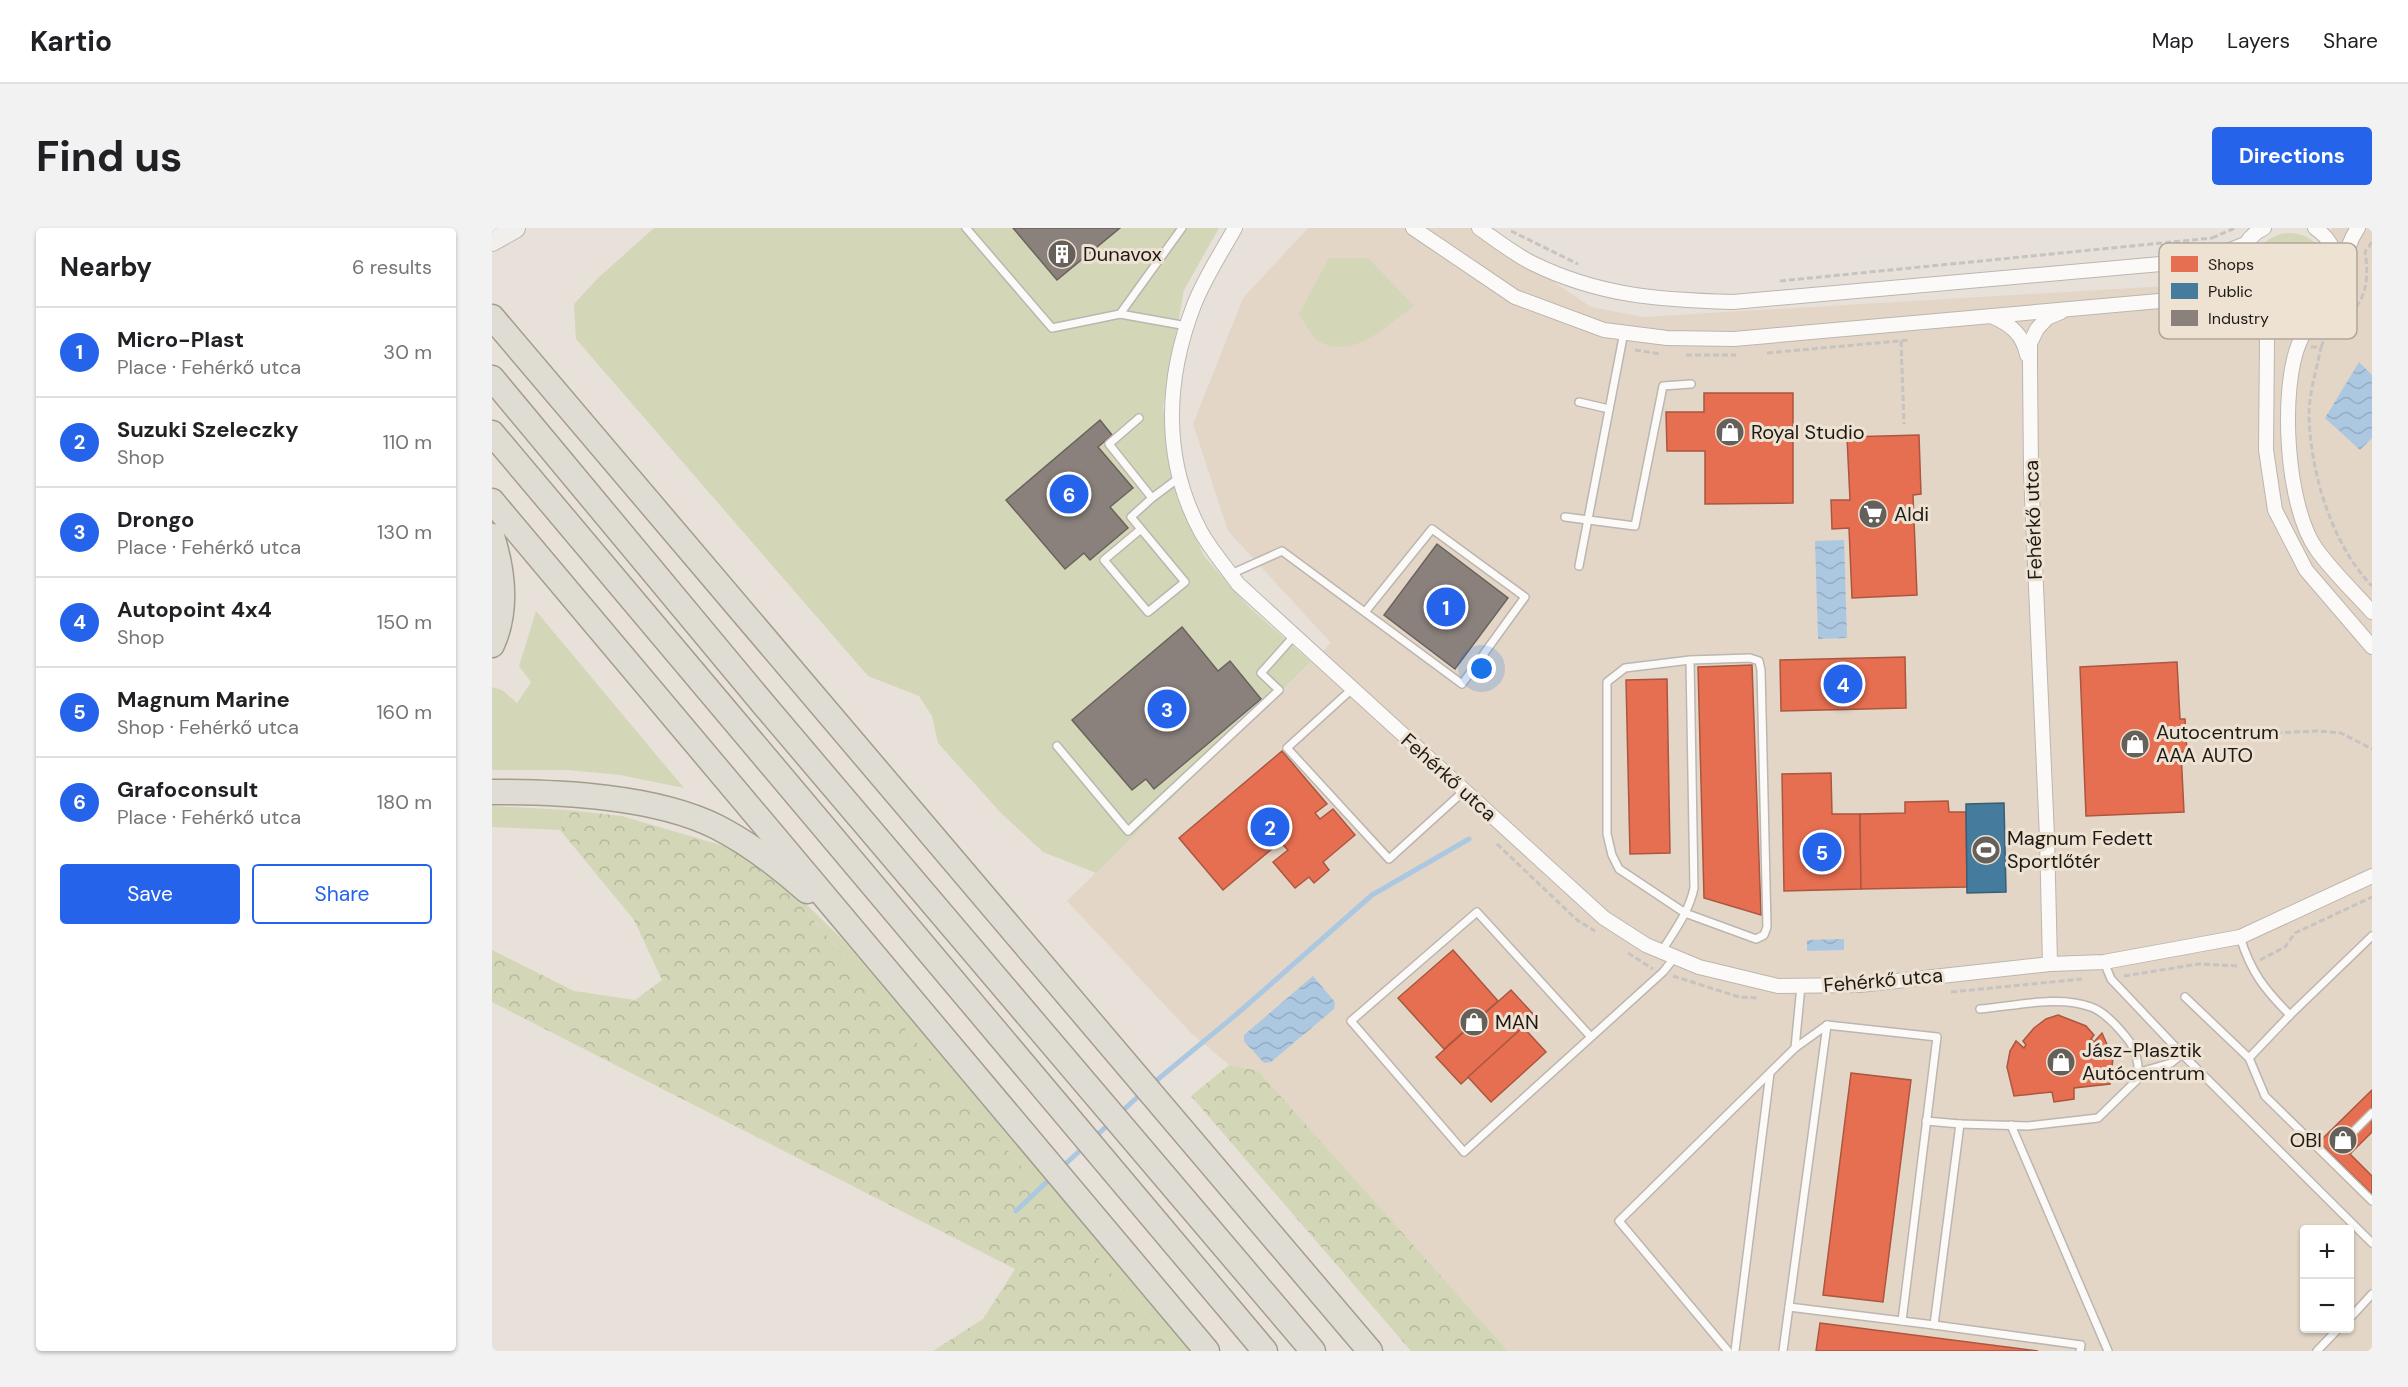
<!DOCTYPE html>
<meta charset="utf-8">
<style>
:root{--surface:#fff;--page:#f2f2f2;--text:#202124;--muted:#757577;--line:#e0e0e0;--accent:#2563eb}
body{margin:0;font-family:"DM Sans",sans-serif;background:var(--page);color:var(--text)}
.controls{position:absolute;right:18px;bottom:18px;display:grid;overflow:hidden;border-radius:6px;box-shadow:0 2px 4px #0004}
.controls button{width:54px;height:54px;display:grid;place-items:center;padding:0;border:0;border-bottom:2px solid var(--line);background:var(--surface);color:var(--text);font:30px sans-serif}
.you{position:absolute;left:990px;top:441px;width:21px;height:21px;margin:-15px;border:4px solid #fff;border-radius:50%;background:#1a73e8;box-shadow:0 0 0 9px #1a73e833}
.badge{display:grid;place-items:center;width:39px;height:39px;border-radius:50%;background:var(--accent);color:#fff;font-size:20px;font-weight:700}
.pin{position:absolute;translate:-50% -50%;border:3px solid #fff;box-shadow:0 2px 6px #0006}
.list{margin:0;padding:0;list-style:none}
h2{display:flex;justify-content:space-between;align-items:center;height:78px;margin:0;padding:0 24px;font-size:26px}
h2 small{font-size:20px;font-weight:400;color:var(--muted)}
.list li{display:grid;grid-template-columns:39px 1fr auto;gap:18px;align-items:center;box-sizing:border-box;height:90px;padding:0 24px;border-top:2px solid var(--line)}
.list b{display:block;font-size:22px;white-space:nowrap}
.list p{margin:0;font-size:20px;white-space:nowrap;color:var(--muted)}
.list em{font-size:20px;font-style:normal;color:var(--muted)}
.actions{display:flex;gap:12px;padding:18px 24px}
.actions a{flex:1;padding:14px 0;border:2px solid var(--accent);border-radius:6px;text-align:center;font-size:21px;color:var(--accent)}
.actions .main{background:var(--accent);color:#fff}
.map{position:relative;flex:none;width:1880px;height:1123px;overflow:hidden;border-radius:6px}
header{display:flex;align-items:center;gap:36px;box-sizing:border-box;height:84px;padding:0 30px;background:var(--surface);border-bottom:2px solid var(--line)}
header strong{font-size:28px}
nav{display:flex;gap:33px;margin-inline-start:auto;font-size:21px}
.intro{display:flex;align-items:center;justify-content:space-between;box-sizing:border-box;height:144px;padding:0 36px}
h1{margin:0;font-size:42px}
.button{padding:15px 27px;border-radius:6px;background:var(--accent);color:#fff;font-size:21px;font-weight:700}
main{display:flex;gap:36px;padding:0 36px}
aside{flex:1;background:var(--surface);border-radius:6px;box-shadow:0 2px 4px #0004}
.map>svg:first-child{display:block}
.built{fill:#e3d6c7;fill-rule:evenodd}
.green{fill:#d3d7b7}
.forest{fill:url(#forest-crowns)}
.water{fill:url(#water-waves)}
.shops{fill:#e76f51;stroke:#ab563f;stroke-width:1.5}
.public{fill:#457b9d;stroke:#395e74;stroke-width:1.5}
.industry{fill:#8a817c;stroke:#6a625d;stroke-width:1.5}
.lines{fill:none;stroke-linecap:round;stroke-linejoin:round}
.stream{stroke:#acc8e1;stroke-width:5}
.service-casing{stroke:#bbb6af;stroke-width:10}
.minor-casing{stroke:#bbb6af;stroke-width:16}
.secondary-casing{stroke:#bbb6af;stroke-width:22}
.trunk-casing{stroke:#a39d90;stroke-width:27}
.path{stroke:#c6c3c1;stroke-width:3;stroke-dasharray:6 3;stroke-linecap:butt}
.service{stroke:#fcfaf9;stroke-width:7}
.minor{stroke:#fcfaf9;stroke-width:14}
.secondary{stroke:#f0efec;stroke-width:20}
.trunk{stroke:#dfdcd4;stroke-width:24}
.labels{text-anchor:middle;stroke-width:6;stroke-linejoin:round;paint-order:stroke}
.poi-label{font-size:20px;fill:#1e1a15;stroke:#eee2d3;text-anchor:start}
.street-label{font-size:20px;fill:#1e1a15;stroke:#eee2d3}
.key{fill:#eee2d3;stroke:#b0a69a;stroke-width:1.5}
.key-label{font-size:16px;fill:#1e1a15}
</style>
<header>
<strong>Kartio</strong>
<nav><a>Map</a><a>Layers</a><a>Share</a></nav>
</header>
<div class="intro"><h1>Find us</h1><a class="button">Directions</a></div>
<main>
<aside>
<h2>Nearby<small>6 results</small></h2>
<ul class="list">
<li><span class="badge">1</span><div><b>Micro-Plast</b><p>Place · Fehérkő utca</p></div><em>30 m</em></li>
<li><span class="badge">2</span><div><b>Suzuki Szeleczky</b><p>Shop</p></div><em>110 m</em></li>
<li><span class="badge">3</span><div><b>Drongo</b><p>Place · Fehérkő utca</p></div><em>130 m</em></li>
<li><span class="badge">4</span><div><b>Autopoint 4x4</b><p>Shop</p></div><em>150 m</em></li>
<li><span class="badge">5</span><div><b>Magnum Marine</b><p>Shop · Fehérkő utca</p></div><em>160 m</em></li>
<li><span class="badge">6</span><div><b>Grafoconsult</b><p>Place · Fehérkő utca</p></div><em>180 m</em></li>
</ul>
<div class="actions"><a class="main">Save</a><a>Share</a></div>
</aside>
<div class="map">
<svg width="1880" height="1123" viewBox="0 0 1880 1123">
<defs>
<pattern id="forest-crowns" width="20" height="18" patternUnits="userSpaceOnUse" patternTransform="scale(1.5)"><rect width="20" height="18" fill="#d3d7b7"/><path d="M2 6a3 3 0 1 1 6 0M12 15a3 3 0 1 1 6 0" fill="none" stroke="#b5b89c"/></pattern>
<pattern id="water-waves" width="16" height="10" patternUnits="userSpaceOnUse" patternTransform="scale(1.5)"><rect width="16" height="10" fill="#acc8e1"/><path d="M0 5q4-4 8 0t8 0" fill="none" stroke="#94abc0"/></pattern>
</defs>
<rect width="100%" height="100%" fill="#e8e1d9"/>
<!-- built -->
<path class="built" d="M816,0H982L1099,79L1151,89L1791,51L1841,0H1880V1123H1016L766,844L737,837L699,805L575,673L839,415L736,303L701,196L751,70ZM1812,1002H1858V1100H1812Z"/>
<!-- green -->
<g class="green">
<path d="M162,0H727L692,62L671,178L685,269L712,328L756,378L819,434L604,645L551,624L508,584L446,515L440,488L427,468L376,448L84,111L82,76L106,50Z"/>
<circle cx="1798" cy="42" r="37"/>
<path d="M837,30H876L922,78C896,96 861,134 826,113C819,108 812,93 807,86Z"/>
<path d="M44,383L192,560L128,547L76,542H0V459L10,462L25,475L39,454L27,438Z"/>
<path d="M0,578L76,582L68,602L0,599Z"/>
<path d="M281,644L350,711L701,1123H685Z"/>
</g>
<!-- forest -->
<g class="forest">
<path d="M76,582L130,588L249,623L281,644L685,1123H441L491,1091L523,1041L0,774V722L82,763L143,772L170,752L142,692L68,602Z"/>
<path d="M737,837L766,843L1016,1123H919L699,868Z"/>
</g>
<!-- water -->
<g class="water">
<path d="M1867,134L1880,147V210L1868,222L1833,190Z"/>
<path d="M1352,312L1355,410L1326,411L1323,313Z"/>
<path d="M1352,711V722L1315,723V712Z"/>
<path d="M821,748L843,774L842,781L779,834L772,835L752,813V807Z"/>
</g>
<!-- shops -->
<g class="shops">
<path d="M1212,165H1301V275L1213,276V223H1175L1174,184H1212Z"/>
<path d="M1427,207L1429,266L1421,267L1425,367L1360,370L1357,300L1340,301L1339,272H1358L1355,209Z"/>
<path d="M1413,429L1414,480L1289,483L1288,432Z"/>
<path d="M1685,434L1688,491H1693L1695,524H1689L1692,584L1594,588L1588,439Z"/>
<path d="M1260,437L1269,687L1212,670L1206,439Z"/>
<path d="M1175,451L1178,625L1138,626L1134,452Z"/>
<path d="M790,523L835,576L823,585L828,591L841,581L863,607L831,634L837,642L822,655L817,649L803,660L781,634L796,622L788,614L731,662L687,610Z"/>
<path d="M1339,545L1340,586H1368L1369,661L1292,663L1290,546Z"/>
<path d="M1456,573L1457,584H1474L1475,659L1369,661L1368,586L1413,585V574Z"/>
<path d="M961,722L1006,773L952,821L906,770Z"/>
<path d="M1019,762L1043,788L969,856L944,829Z"/>
<path d="M1566,787L1594,798L1602,807L1599,811L1602,814L1610,805L1621,830L1618,856L1582,860V871L1562,874L1560,864L1522,868L1515,839L1518,823L1524,813L1532,820L1534,817L1531,813L1542,800L1554,791Z"/>
<path d="M1031,799L1054,824L999,874L976,849Z"/>
<path d="M1359,845L1419,852L1391,1074L1331,1067Z"/>
<path d="M1880,862V904L1858,926L1880,948V966L1827,914Z"/>
<path d="M1328,1095L1546,1123H1324Z"/>
</g>
<!-- public -->
<path class="public" d="M1512,575L1514,664L1475,665L1474,576Z"/>
<!-- industry -->
<g class="industry">
<path d="M521,0H628L565,52Z"/>
<path d="M608,192L620,207L606,219L641,260L618,279L636,300L598,332L592,325L573,341L514,272Z"/>
<path d="M945,316L1016,370L963,441L892,387Z"/>
<path d="M690,399L726,443L738,433L769,471L662,561L654,551L640,562L580,492Z"/>
</g>
<g class="lines">
<!-- stream -->
<g class="stream">
<path d="M659,857L746,785L880,667L977,611"/>
<path d="M628,885L650,865"/>
<path d="M602,910L619,894"/>
<path d="M569,940L593,918"/>
<path d="M524,983L560,949"/>
</g>
<!-- service casing -->
<g class="service-casing">
<g id="service">
<path d="M474,0L560,100L628,86L695,98"/>
<path d="M628,86L690,0"/>
<path d="M1087,174L1117,181"/>
<path d="M647,190L617,216L660,270L688,249"/>
<path d="M1073,289L1143,298L1171,158L1199,156"/>
<path d="M649,301L612,332L656,384L693,354L639,289L660,270"/>
<path d="M1087,338L1132,104"/>
<path d="M739,346L790,323L970,456L1033,369L940,301L873,384"/>
<path d="M860,461L795,520L897,631L972,563"/>
<path d="M565,518L636,603L787,462L769,445L802,408"/>
<path d="M1748,709C1759,744 1772,761 1798,787L1880,708"/>
<path d="M1170,723C1182,703 1197,684 1202,660L1198,432L1258,430L1267,433L1269,442L1275,699L1272,707L1264,711L1193,685L1127,641L1120,627L1115,606V454L1133,440L1198,432"/>
<path d="M1612,734L1619,751L1690,826L1880,1015"/>
<path d="M1693,769L1757,830"/>
<path d="M1798,787L1757,830L1773,868L1880,973"/>
<path d="M1099,809L985,684L859,793L972,924L1171,744L1183,729"/>
<path d="M1648,844L1679,835L1690,826"/>
<path d="M1468,896L1536,898L1606,890L1645,852C1649,839 1643,819 1634,809C1625,798 1613,784 1599,779C1566,767 1523,778 1488,781"/>
<path d="M1519,897L1616,1123"/>
<path d="M1853,912L1880,885"/>
<path d="M1297,1079L1410,1093L1445,809L1335,797"/>
<path d="M1858,1090L1880,1066"/>
<path d="M1410,1093L1442,1097L1468,896L1434,893"/>
<path d="M1442,1097L1589,1117L1588,1123"/>
<path d="M1236,1123L1127,993L1303,820L1309,758"/>
<path d="M1243,1123L1278,845"/>
<path d="M1291,1123L1335,797L1303,820"/>
<path d="M1825,1123L1847,1100"/>
</g>
</g>
<!-- minor casing -->
<g class="minor-casing">
<g id="minor">
<path d="M743,0C729,25 712,51 702,77C673,152 670,232 709,304C719,322 734,339 746,356L1112,690L1154,717L1207,739L1286,758L1368,757L1558,736L1612,734L1748,709L1880,648"/>
<path d="M921,0L1023,69L1112,102L1175,110L1242,111L1723,68L1756,74L1779,89L1796,92L1815,89L1829,81"/>
<path d="M987,0C1004,12 1022,26 1040,35C1107,68 1168,72 1241,74L1680,35L1720,29L1756,15"/>
<path d="M1823,0C1838,10 1844,23 1846,40"/>
<path d="M1866,0C1851,21 1852,48 1840,68C1831,84 1815,96 1808,113C1787,160 1794,280 1825,322C1841,344 1862,364 1880,384"/>
<path d="M1756,74C1748,49 1741,14 1772,0"/>
<path d="M1767,82L1775,112L1774,222L1783,282L1814,342L1880,419"/>
<path d="M1499,88C1518,96 1531,106 1535,127"/>
<path d="M1558,736L1555,609L1539,245L1538,136V115L1545,101L1555,90L1569,84"/>
</g>
</g>
<!-- secondary casing -->
<g class="secondary-casing">
<path id="secondary" d="M0,13L23,0"/>
</g>
<!-- trunk casing -->
<g class="trunk-casing">
<g id="trunk">
<path d="M0,89L878,1123"/>
<path d="M0,150L273,478L821,1123"/>
<path d="M0,205L773,1123"/>
<path d="M0,273L715,1123"/>
<path d="M0,308C11,343 16,382 0,417"/>
<path d="M0,564C69,564 163,568 225,599C258,616 288,639 315,663"/>
</g>
</g>
<!-- path -->
<g class="path">
<path d="M1019,3L1086,36"/>
<path d="M1720,10L1743,0"/>
<path d="M1288,53L1720,10"/>
<path d="M1725,54L1726,40"/>
<path d="M1409,113L1412,196"/>
<path d="M1819,119H1829C1825,140 1818,162 1817,183C1817,240 1839,316 1880,358"/>
<path d="M1829,119C1836,99 1855,94 1866,76C1876,62 1876,41 1873,24L1880,14"/>
<path d="M1143,122L1169,126"/>
<path d="M1275,125L1418,112"/>
<path d="M1194,127H1244"/>
<path d="M1694,509L1826,503L1849,505L1880,521"/>
<path d="M1005,616L1085,692L1103,703"/>
<path d="M1136,725L1161,741"/>
<path d="M1768,732L1793,719L1803,705L1880,669"/>
<path d="M1181,748L1247,769L1267,770"/>
<path d="M1632,748L1707,736L1747,738"/>
<path d="M1459,764L1590,751"/>
</g>
<!-- service -->
<use href="#service" class="service"/>
<!-- minor -->
<use href="#minor" class="minor"/>
<!-- secondary -->
<use href="#secondary" class="secondary"/>
<!-- trunk -->
<use href="#trunk" class="trunk"/>
</g>
<!-- icons -->
<defs>
<g id="building-disc" transform="scale(1.5)"><circle r="9.5" fill="#65605a" stroke="#eee2d3"/><path d="M-4-6H4V6H1V3H-1V6H-4ZM-2.5-4.3h1.7v1.8h-1.7ZM.8-4.3h1.7v1.8H.8ZM-2.5-1h1.7V.8h-1.7ZM.8-1h1.7V.8H.8Z" fill="#fff"/></g>
<g id="shop-disc" transform="scale(1.5)"><circle r="9.5" fill="#65605a" stroke="#eee2d3"/><path d="M-5-2.5h2.3a2.7 3.5 0 0 1 5.4 0H5L5.5 6h-11ZM-1.5-2.5h3a1.5 2.3 0 0 0-3 0Z" fill="#fff"/></g>
<g id="supermarket-disc" transform="scale(1.5)"><circle r="9.5" fill="#65605a" stroke="#eee2d3"/><path d="M-6-5.5h2.5l.6 2H6L4.5 2H-2.5L-4.4-4H-6ZM-1.5 3.2a1.3 1.3 0 1 0 .1 0ZM3 3.2a1.3 1.3 0 1 0 .1 0Z" fill="#fff"/></g>
<g id="stadium-disc" transform="scale(1.5)"><circle r="9.5" fill="#65605a" stroke="#eee2d3"/><path d="M0-5a6.5 5 0 1 0 0 10a6.5 5 0 1 0 0-10ZM-3.5-1.8h7v3.6h-7Z" fill="#fff"/></g>
</defs>
<g fill-rule="evenodd">
<use href="#building-disc" x="570" y="26"/>
<use href="#shop-disc" x="1238" y="204"/>
<use href="#supermarket-disc" x="1381" y="286"/>
<use href="#shop-disc" x="1643" y="516"/>
<use href="#stadium-disc" x="1494" y="622"/>
<use href="#shop-disc" x="982" y="794"/>
<use href="#shop-disc" x="1569" y="834"/>
<use href="#shop-disc" x="1851" y="912"/>
</g>
<g class="labels">
<!-- poi labels -->
<g class="poi-label">
<text x="591" y="33">Dunavox</text>
<text x="1259" y="211">Royal Studio</text>
<text x="1402" y="293">Aldi</text>
<text x="1664" y="511">Autocentrum<tspan x="1664" dy="23">AAA AUTO</tspan></text>
<text x="1515" y="617">Magnum Fedett<tspan x="1515" dy="23">Sportlőtér</tspan></text>
<text x="1003" y="801">MAN</text>
<text x="1590" y="829">Jász-Plasztik<tspan x="1590" dy="23">Autócentrum</tspan></text>
<text x="1830" y="919" text-anchor="end">OBI</text>
</g>
<!-- street labels -->
<g class="street-label">
<text transform="translate(1541 292) rotate(-92)" y="7">Fehérkő utca</text>
<text transform="translate(957 549) rotate(42)" y="7">Fehérkő utca</text>
<text transform="translate(1391 752) rotate(-5)" y="7">Fehérkő utca</text>
</g>
</g>
<!-- legend -->
<rect x="1667" y="15" width="198" height="96" rx="9" class="key"/>
<rect x="1679" y="28" width="27" height="16" fill="#e76f51"/>
<rect x="1679" y="55" width="27" height="16" fill="#457b9d"/>
<rect x="1679" y="82" width="27" height="16" fill="#8a817c"/>
<g class="key-label">
<text x="1716" y="42">Shops</text>
<text x="1716" y="69">Public</text>
<text x="1716" y="96">Industry</text>
</g>
</svg>
<div class="controls">
<button>+</button>
<button>−</button>
</div>
<div class="you"></div>
<div class="pin badge" style="left:954px;top:379px">1</div>
<div class="pin badge" style="left:778px;top:599px">2</div>
<div class="pin badge" style="left:675px;top:481px">3</div>
<div class="pin badge" style="left:1351px;top:456px">4</div>
<div class="pin badge" style="left:1330px;top:624px">5</div>
<div class="pin badge" style="left:577px;top:266px">6</div>
</div>
</main>
